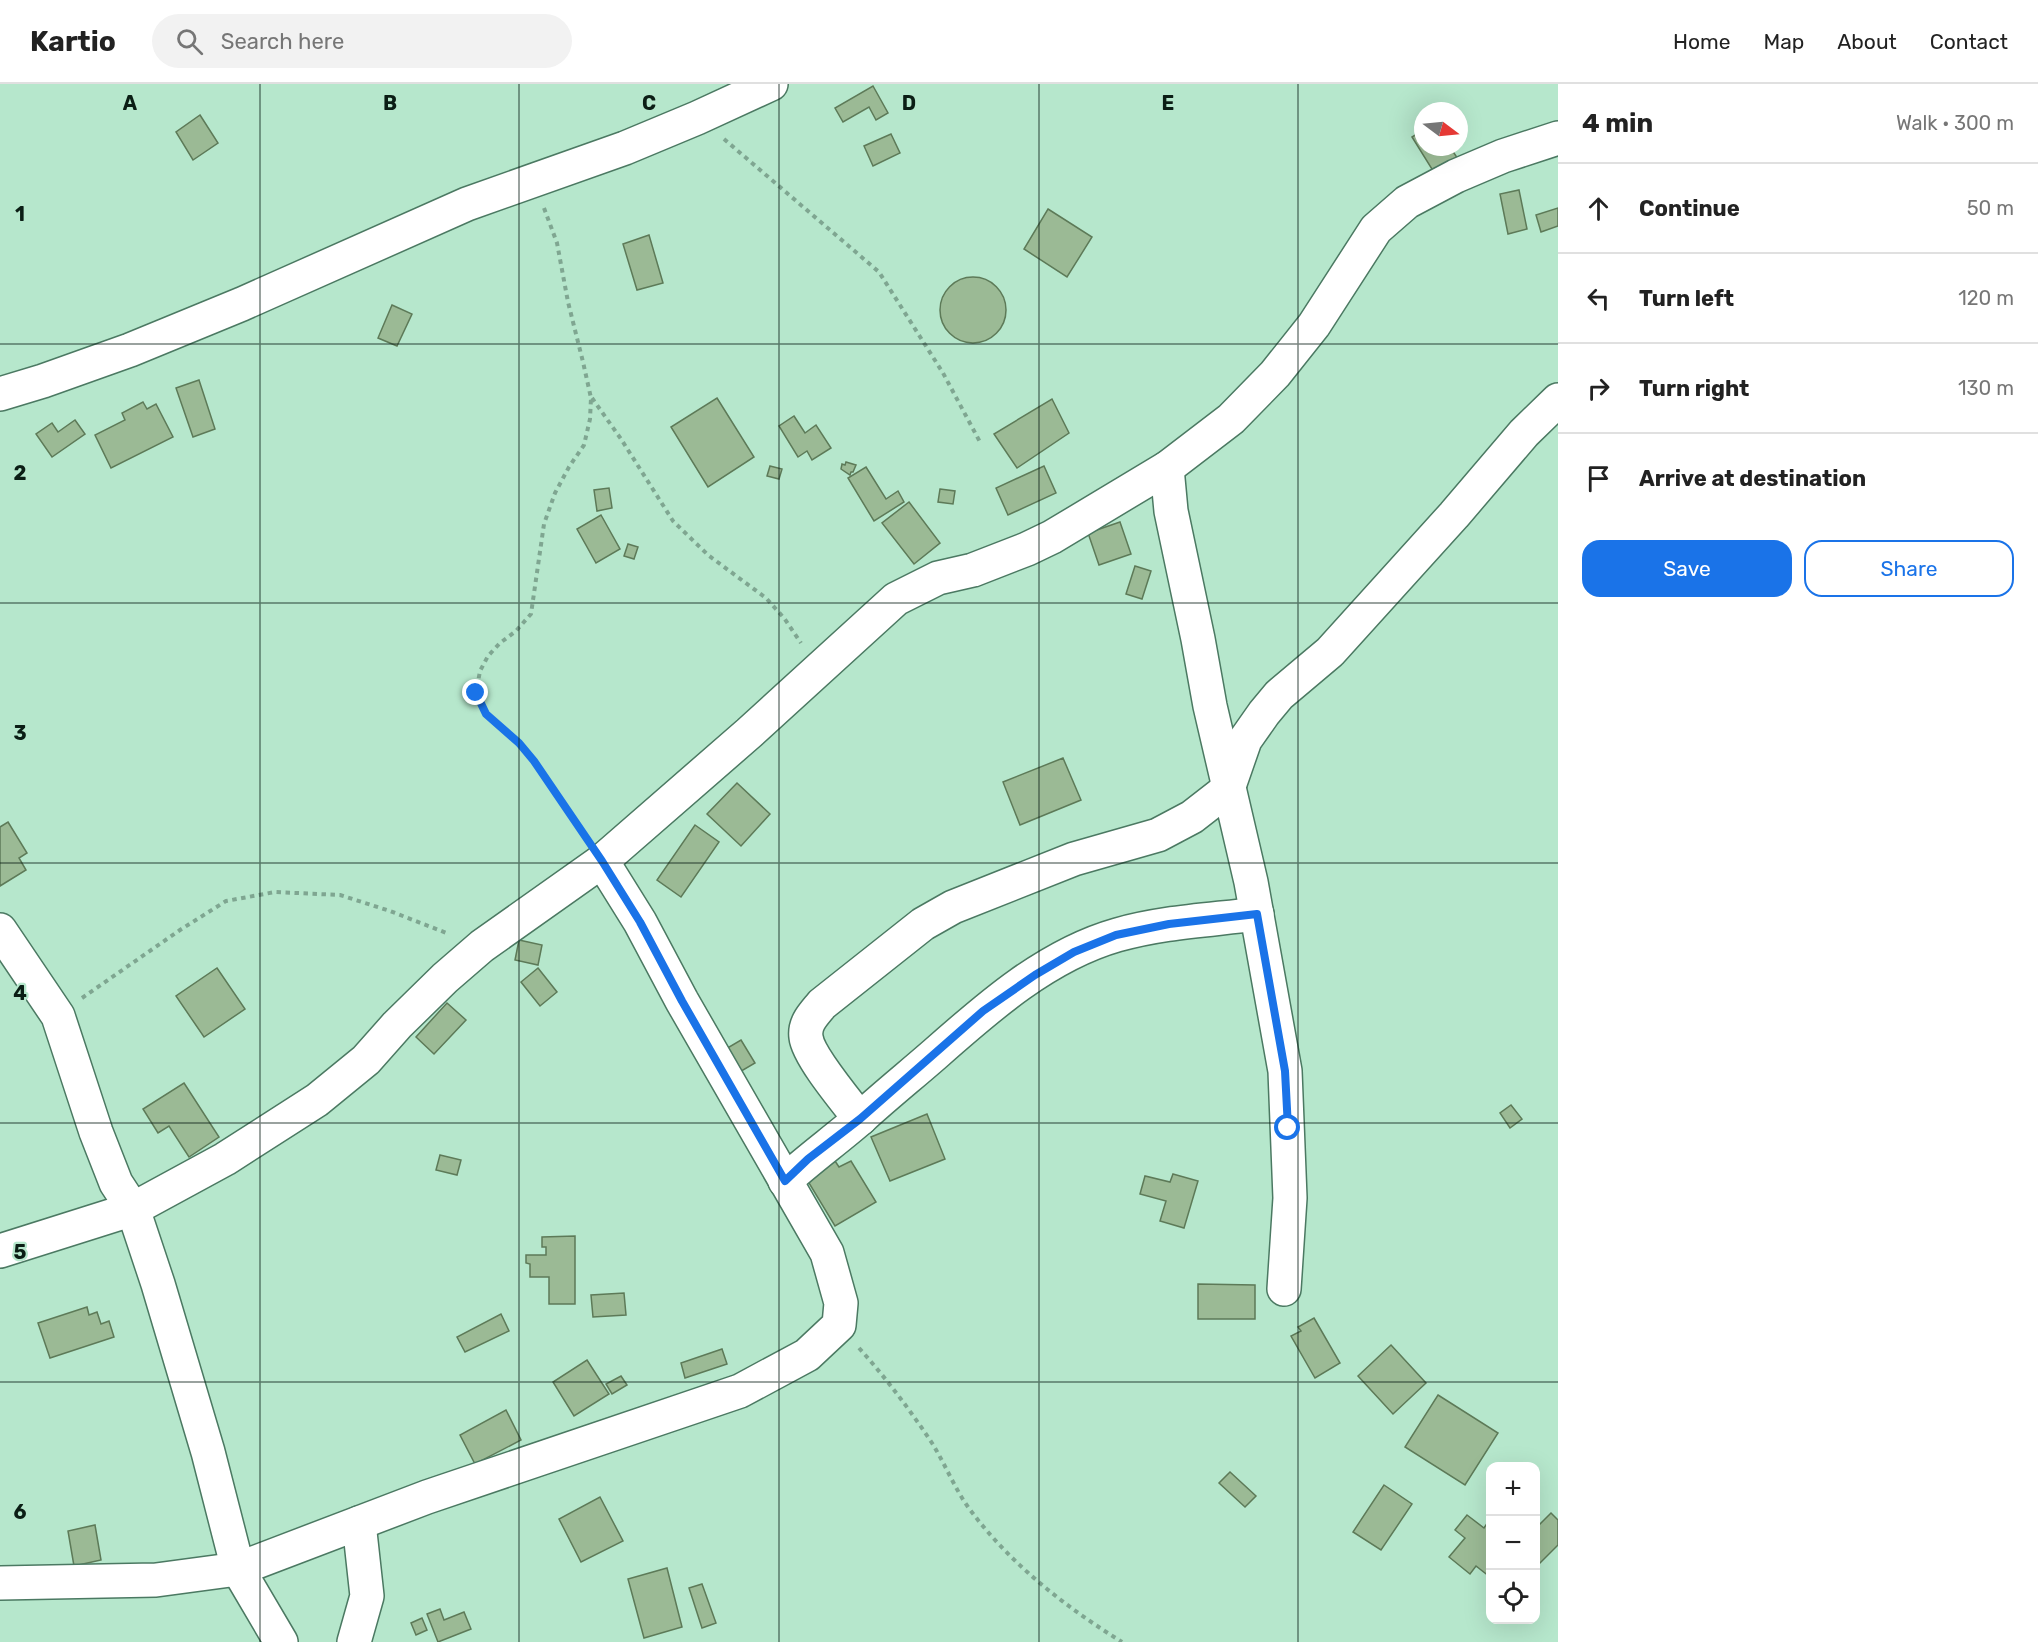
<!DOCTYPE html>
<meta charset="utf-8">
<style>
:root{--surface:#fff;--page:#f2f2f2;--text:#222;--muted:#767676;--line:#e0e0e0;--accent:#1a73e8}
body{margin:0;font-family:Rubik,sans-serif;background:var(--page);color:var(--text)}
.controls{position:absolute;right:18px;bottom:18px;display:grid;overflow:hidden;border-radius:12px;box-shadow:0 6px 24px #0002}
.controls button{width:54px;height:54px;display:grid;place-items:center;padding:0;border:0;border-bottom:2px solid var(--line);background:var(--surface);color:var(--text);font:30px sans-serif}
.compass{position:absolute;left:1414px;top:18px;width:54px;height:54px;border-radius:50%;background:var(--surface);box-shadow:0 6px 24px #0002;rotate:106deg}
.stop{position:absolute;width:18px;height:18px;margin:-14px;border:4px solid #1a73e8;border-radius:50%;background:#fff}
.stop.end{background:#1a73e8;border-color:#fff;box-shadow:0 2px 6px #0008}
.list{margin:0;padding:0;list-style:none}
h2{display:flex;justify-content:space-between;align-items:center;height:78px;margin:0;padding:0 24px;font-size:26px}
h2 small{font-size:20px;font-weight:400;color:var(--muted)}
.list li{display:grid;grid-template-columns:39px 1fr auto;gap:18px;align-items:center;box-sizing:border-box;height:90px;padding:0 24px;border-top:2px solid var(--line)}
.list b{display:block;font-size:22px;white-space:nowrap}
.list em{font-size:20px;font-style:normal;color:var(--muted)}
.actions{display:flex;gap:12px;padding:18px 24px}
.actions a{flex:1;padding:14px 0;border:2px solid var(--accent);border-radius:18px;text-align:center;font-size:21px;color:var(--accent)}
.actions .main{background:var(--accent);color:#fff}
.icon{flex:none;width:33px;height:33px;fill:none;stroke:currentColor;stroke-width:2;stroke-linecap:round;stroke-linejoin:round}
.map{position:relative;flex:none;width:1558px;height:1558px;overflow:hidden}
header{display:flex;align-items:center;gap:36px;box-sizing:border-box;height:84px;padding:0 30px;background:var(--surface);border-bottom:2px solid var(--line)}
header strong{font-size:28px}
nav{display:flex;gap:33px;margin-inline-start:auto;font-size:21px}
.search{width:420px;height:54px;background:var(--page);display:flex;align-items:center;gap:15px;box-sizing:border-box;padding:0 21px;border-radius:33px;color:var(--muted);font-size:22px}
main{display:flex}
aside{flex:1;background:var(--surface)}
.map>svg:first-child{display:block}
.building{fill:#9bba95;stroke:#5d7a58;stroke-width:1.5}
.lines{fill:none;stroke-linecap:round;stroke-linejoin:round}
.minor-casing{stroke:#4b7962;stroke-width:36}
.path{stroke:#7fa691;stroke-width:4;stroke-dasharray:4.5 4.5;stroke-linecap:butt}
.minor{stroke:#fff;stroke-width:33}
.route{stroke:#1a73e8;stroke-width:8}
.grid{fill:none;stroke:#0b1e15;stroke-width:1.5;stroke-opacity:0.55}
.grid-label{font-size:20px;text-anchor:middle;font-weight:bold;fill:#0b1e15;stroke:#b6e7cc;stroke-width:4.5;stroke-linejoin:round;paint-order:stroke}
</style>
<header>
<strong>Kartio</strong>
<div class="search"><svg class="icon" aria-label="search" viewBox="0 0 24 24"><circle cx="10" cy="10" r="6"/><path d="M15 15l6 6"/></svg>Search here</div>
<nav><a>Home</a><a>Map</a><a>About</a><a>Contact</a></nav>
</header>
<main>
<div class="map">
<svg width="1558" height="1558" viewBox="0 0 1558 1558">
<rect width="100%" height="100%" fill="#b6e7cc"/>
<!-- building -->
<g class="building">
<path d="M873,2L888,29L876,36L869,23L843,38L835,24Z"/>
<path d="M200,31L218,59L193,76L176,48Z"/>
<path d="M1423,46V63H1450L1458,75L1435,90L1412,53Z"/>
<path d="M891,50L900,69L873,82L864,62Z"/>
<path d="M1519,106L1527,145L1508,150L1500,110Z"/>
<path d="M1558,124V142L1541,148L1536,131Z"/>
<path d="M1048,125L1092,153L1067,193L1024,165Z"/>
<path d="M649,151L663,199L637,206L623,160Z"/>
<circle cx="973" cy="226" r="33"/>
<path d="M392,221L412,230L397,262L378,254Z"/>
<path d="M199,296L215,345L193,353L176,304Z"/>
<path d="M717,314L754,373L708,403L671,343Z"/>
<path d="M1052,315L1069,349L1017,384L994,350Z"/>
<path d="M143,318L147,325L156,320L173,353L111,384L95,351L125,336L122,329Z"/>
<path d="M794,332L805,349L816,341L831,364L812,376L807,367L798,373L779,342Z"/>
<path d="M75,336L85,350L52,373L36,350L52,339L58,348Z"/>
<path d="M846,378L856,381L853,388H851L850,391L841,385L842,380L845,381Z"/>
<path d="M770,382L782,385L779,395L767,392Z"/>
<path d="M1044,382L1056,409L1008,431L996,404Z"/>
<path d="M866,383L886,415L898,407L904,418L874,437L848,394Z"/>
<path d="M609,404L612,424L597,427L594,406Z"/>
<path d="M940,405L955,407L953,420L938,418Z"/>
<path d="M909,418L940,459L914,480L882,439Z"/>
<path d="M601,431L620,465L596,479L577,445Z"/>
<path d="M1120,438L1131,470L1099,481L1088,449Z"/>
<path d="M628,460L638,463L634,475L624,472Z"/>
<path d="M1135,482L1151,487L1142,515L1126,510Z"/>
<path d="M1063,674L1081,716L1020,741L1003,698Z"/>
<path d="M737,699L770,730L741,762L707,730Z"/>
<path d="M8,738L27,769L19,774L26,786L0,802V743Z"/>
<path d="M695,741L719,758L681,813L657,796Z"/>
<path d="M519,856L542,861L538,881L515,876Z"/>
<path d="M217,884L245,925L204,953L176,912Z"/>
<path d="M538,884L557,908L540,922L521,898Z"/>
<path d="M447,919L466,936L434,970L416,953Z"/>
<path d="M741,956L755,979L738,989L724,966Z"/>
<path d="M184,999L219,1053L189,1073L169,1042L158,1049L143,1025Z"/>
<path d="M1511,1021L1522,1035L1510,1044L1500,1029Z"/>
<path d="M927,1030L945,1075L890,1097L871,1053Z"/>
<path d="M440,1071L461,1076L457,1091L436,1086Z"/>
<path d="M835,1077L839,1083L851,1077L876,1118L835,1142L806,1094Z"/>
<path d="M1173,1090L1198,1097L1184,1144L1160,1137L1166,1117L1140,1110L1145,1092L1170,1098Z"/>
<path d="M575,1152V1220H549V1193H530V1180L526,1179V1171H546V1163H542V1153Z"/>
<path d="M1198,1200L1255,1201V1235H1198Z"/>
<path d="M624,1209L626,1231L593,1233L591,1211Z"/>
<path d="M87,1223L89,1231L97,1228L101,1240L109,1237L114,1253L50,1274L38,1239Z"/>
<path d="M501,1230L509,1247L465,1268L457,1253Z"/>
<path d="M1314,1234L1340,1279L1315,1294L1291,1252L1301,1247L1298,1243Z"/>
<path d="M1391,1261L1426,1299L1393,1330L1358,1292Z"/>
<path d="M722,1265L727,1280L685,1294L681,1279Z"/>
<path d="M587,1276L609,1310L574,1332L553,1298Z"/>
<path d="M621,1292L627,1301L612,1310L606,1300Z"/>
<path d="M1438,1311L1498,1349L1465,1401L1405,1363Z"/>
<path d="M506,1326L521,1356L475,1380L460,1351Z"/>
<path d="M1230,1388L1256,1412L1245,1423L1219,1399Z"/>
<path d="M1384,1401L1412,1420L1381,1466L1353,1448Z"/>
<path d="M600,1413L623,1457L581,1478L559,1435Z"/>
<path d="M1551,1429L1558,1436V1461L1538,1481L1536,1479V1444Z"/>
<path d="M1467,1431L1484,1444L1488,1438L1490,1440V1493L1476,1482L1470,1490L1449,1473L1465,1454L1455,1446Z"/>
<path d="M95,1441L101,1476L74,1482L68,1447Z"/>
<path d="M667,1484L682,1543L644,1554L628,1495Z"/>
<path d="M702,1500L716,1539L702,1544L689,1504Z"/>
<path d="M440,1525L444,1536L464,1528L471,1545L438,1558L427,1530Z"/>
<path d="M422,1534L427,1546L416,1551L411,1539Z"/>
</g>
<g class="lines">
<!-- minor casing -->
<g class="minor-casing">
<g id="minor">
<path d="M0,310L43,297L130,266L242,220L467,120L625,64L697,34L771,0"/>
<path d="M1167,384L1171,427L1198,555L1210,622L1251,798L1285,987L1290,1114L1284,1205"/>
<path d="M0,846L58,932L96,1048L116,1099L133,1125L158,1200L208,1368L238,1485L281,1558"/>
<path d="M860,1035C847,1018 808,972 806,953C804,939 814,930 822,920L923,840L953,823L1074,775L1158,751L1192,733L1228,705L1245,656L1264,629L1279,611L1330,568L1454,431L1524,349L1558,316"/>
<path d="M785,1097C810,1074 837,1055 862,1033C886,1011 911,991 935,970C988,923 1047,871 1117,851C1162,838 1210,836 1257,830"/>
<path d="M0,1167L133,1125L225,1075L317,1016L366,976L397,941L445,894L482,862L602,777L749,649L896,515L938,494L973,486L1027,465L1052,453L1167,384L1231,335L1275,290L1314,241L1376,145L1407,118L1456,92L1503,72L1558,54"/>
<path d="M0,1499L156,1496L238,1485L427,1413L740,1307L807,1271L839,1241L841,1219L827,1169L682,917L640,838L602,777"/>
<path d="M354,1558L367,1512L359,1439"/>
</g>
</g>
<!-- path -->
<g class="path">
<path d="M724,55L879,188L943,289L980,358"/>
<path d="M544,124L557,159L568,218L583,278L591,314L590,335L584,361L569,383L555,409L544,440L531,530L516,547L500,559L488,572L480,587L476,609L486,630L519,659L534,677L584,750"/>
<path d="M592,314L621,355L673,437L708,471L766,514L784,534L801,559"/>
<path d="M82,914L180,846L226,817L275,808L340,811L390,827L449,850"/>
<path d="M859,1264C886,1294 910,1326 932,1359C945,1380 954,1403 968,1423C1009,1479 1064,1522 1122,1558"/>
</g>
<!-- minor -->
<use href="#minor" class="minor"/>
</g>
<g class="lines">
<!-- route -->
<path class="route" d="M476,609L486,630L519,659L534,677L602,777L640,838L682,917L785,1097L808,1075L860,1035L983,927L1035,891L1074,868L1116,851L1169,840L1257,830L1285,987L1288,1044"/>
</g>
<!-- grid -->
<path class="grid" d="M260,0V1558M519,0V1558M779,0V1558M1039,0V1558M1298,0V1558M0,260H1558M0,519H1558M0,779H1558M0,1039H1558M0,1298H1558"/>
<g class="grid-label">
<text x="130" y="26">A</text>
<text x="390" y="26">B</text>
<text x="649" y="26">C</text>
<text x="909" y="26">D</text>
<text x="1168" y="26">E</text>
<text x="20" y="137">1</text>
<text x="20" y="396">2</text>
<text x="20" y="656">3</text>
<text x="20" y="916">4</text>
<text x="20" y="1175">5</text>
<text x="20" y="1435">6</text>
</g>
</svg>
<div class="controls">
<button>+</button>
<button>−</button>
<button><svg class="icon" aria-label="locate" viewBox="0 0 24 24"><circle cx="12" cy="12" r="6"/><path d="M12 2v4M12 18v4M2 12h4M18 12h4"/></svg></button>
</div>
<svg class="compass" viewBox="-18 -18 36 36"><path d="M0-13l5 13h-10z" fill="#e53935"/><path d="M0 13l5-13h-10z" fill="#767676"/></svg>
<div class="stop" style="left:1288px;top:1044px"></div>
<div class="stop end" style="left:476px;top:609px"></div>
</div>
<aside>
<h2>4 min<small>Walk · 300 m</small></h2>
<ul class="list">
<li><svg class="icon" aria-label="ahead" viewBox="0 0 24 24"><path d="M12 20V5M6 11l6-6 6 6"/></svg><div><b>Continue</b></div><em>50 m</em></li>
<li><svg class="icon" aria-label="left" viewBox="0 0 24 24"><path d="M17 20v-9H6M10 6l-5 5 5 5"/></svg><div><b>Turn left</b></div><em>120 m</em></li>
<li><svg class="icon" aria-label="right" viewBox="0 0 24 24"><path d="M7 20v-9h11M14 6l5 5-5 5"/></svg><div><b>Turn right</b></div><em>130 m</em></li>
<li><svg class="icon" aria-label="arrive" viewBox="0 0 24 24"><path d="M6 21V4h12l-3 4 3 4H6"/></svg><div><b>Arrive at destination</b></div></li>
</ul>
<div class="actions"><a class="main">Save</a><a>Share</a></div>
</aside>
</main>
